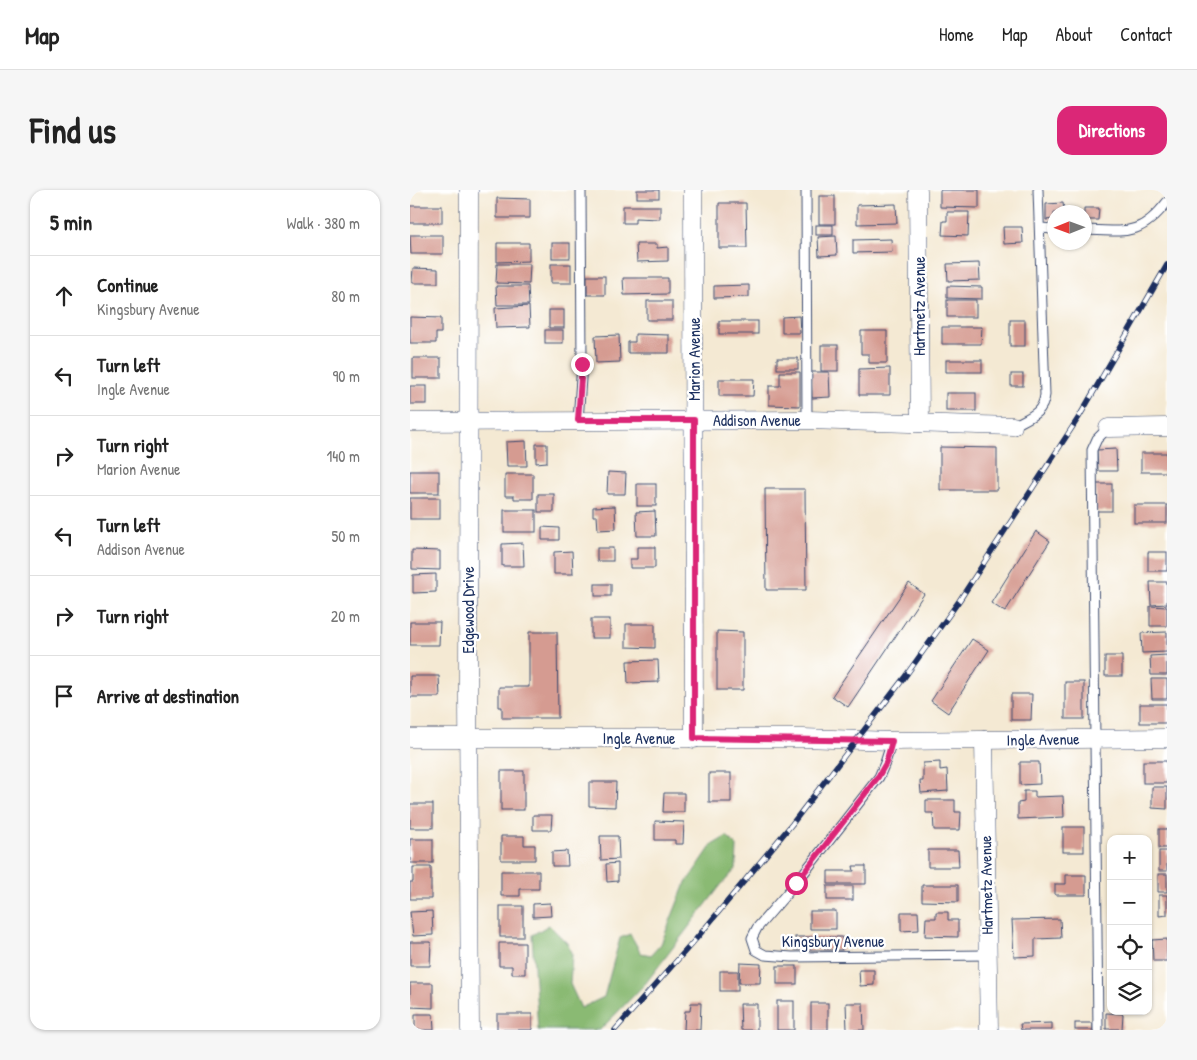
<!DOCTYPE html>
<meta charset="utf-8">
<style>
:root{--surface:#fff;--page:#f6f6f6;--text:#222;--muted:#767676;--line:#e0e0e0;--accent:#db2777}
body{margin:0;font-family:"Patrick Hand",sans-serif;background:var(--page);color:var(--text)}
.controls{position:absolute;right:15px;bottom:15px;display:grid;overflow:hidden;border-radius:10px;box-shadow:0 1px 4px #0004}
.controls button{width:45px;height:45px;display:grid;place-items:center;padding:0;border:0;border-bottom:1px solid var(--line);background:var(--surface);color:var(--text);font:25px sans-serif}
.compass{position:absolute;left:637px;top:15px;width:45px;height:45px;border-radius:50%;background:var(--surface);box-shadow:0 1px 4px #0004;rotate:269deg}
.stop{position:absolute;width:15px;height:15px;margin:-11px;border:4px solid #db2777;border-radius:50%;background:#fff}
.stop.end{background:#db2777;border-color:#fff;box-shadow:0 1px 5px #0008}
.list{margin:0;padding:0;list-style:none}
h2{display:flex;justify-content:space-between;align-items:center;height:65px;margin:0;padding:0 20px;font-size:21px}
h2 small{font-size:16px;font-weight:400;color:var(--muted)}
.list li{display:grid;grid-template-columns:32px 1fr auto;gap:15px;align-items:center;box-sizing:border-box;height:80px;padding:0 20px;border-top:1px solid var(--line)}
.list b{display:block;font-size:19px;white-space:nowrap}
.list p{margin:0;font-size:16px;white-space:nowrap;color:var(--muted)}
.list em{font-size:16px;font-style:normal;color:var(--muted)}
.icon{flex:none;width:28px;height:28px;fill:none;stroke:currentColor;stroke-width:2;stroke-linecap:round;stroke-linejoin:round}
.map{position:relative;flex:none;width:757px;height:840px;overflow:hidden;border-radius:15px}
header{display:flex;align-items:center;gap:30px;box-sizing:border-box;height:70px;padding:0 25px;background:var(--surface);border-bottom:1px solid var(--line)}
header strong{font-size:24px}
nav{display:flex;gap:28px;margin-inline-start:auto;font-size:18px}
.intro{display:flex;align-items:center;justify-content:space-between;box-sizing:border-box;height:120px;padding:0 30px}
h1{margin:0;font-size:35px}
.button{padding:12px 22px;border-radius:15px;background:var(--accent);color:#fff;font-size:18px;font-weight:700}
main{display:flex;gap:30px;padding:0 30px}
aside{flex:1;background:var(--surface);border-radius:15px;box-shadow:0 1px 4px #0004}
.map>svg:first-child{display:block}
.forest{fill:#8aba73;stroke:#527468}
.building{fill:#d59b91}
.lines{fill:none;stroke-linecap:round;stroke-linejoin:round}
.lane-casing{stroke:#3c4b70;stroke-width:11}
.street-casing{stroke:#3c4b70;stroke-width:19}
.lane{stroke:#fff;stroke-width:9}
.street{stroke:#fff;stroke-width:18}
.rail-casing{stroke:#1b2f5e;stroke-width:5.5}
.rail{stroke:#fff;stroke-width:4;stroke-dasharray:11;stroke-linecap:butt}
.route{stroke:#db2777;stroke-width:6}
.labels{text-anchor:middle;stroke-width:4.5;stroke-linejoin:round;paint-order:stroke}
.street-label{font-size:16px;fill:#1b2f5e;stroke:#fff}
</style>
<header>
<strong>Map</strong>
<nav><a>Home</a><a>Map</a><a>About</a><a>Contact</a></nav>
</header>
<div class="intro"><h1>Find us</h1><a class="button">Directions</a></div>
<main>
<aside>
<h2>5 min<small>Walk · 380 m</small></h2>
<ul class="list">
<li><svg class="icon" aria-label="ahead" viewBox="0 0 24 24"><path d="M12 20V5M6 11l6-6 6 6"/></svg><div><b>Continue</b><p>Kingsbury Avenue</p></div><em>80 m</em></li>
<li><svg class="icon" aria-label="left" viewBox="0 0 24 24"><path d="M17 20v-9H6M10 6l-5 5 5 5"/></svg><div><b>Turn left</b><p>Ingle Avenue</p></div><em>90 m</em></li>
<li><svg class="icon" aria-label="right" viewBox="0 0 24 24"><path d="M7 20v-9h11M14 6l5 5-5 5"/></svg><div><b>Turn right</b><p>Marion Avenue</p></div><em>140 m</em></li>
<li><svg class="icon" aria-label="left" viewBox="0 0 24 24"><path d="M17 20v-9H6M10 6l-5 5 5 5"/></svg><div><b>Turn left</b><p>Addison Avenue</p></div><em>50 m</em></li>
<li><svg class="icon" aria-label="right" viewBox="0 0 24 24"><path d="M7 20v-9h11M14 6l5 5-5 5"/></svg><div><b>Turn right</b></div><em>20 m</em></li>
<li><svg class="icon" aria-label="arrive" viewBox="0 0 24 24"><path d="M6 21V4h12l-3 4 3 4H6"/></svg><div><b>Arrive at destination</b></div></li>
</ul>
</aside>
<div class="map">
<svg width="757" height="840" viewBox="0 0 757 840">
<rect width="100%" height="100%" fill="#fff"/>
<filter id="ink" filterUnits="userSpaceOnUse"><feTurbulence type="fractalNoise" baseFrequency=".02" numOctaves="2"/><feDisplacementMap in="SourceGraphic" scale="10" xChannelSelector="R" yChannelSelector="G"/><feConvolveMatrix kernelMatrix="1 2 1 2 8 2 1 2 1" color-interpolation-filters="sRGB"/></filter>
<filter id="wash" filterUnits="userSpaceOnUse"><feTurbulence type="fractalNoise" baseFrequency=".0096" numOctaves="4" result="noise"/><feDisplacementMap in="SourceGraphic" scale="20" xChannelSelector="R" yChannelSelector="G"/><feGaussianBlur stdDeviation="1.12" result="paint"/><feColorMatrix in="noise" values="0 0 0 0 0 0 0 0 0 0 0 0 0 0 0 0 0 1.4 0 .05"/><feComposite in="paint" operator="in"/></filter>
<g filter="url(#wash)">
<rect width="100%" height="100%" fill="#f4e9d3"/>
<!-- forest -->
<path class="forest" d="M317,646L327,656L326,679L311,695L235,794L190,840H128L122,745L139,735L157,753L162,765L160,794L171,818L194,807L210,748L220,744L231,763L241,765L251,754L274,696L302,655Z"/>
<g id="blocks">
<!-- building -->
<g class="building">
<rect x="227" y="0" width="22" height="8"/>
<path d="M530,0H569V18L530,17Z"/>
<rect x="409" y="6" width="16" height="28"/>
<path d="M87,8L120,9V28H87Z"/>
<path d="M309,13H336L337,58H309Z"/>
<path d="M653,13L654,22H644V29L636,30V14Z"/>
<path d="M486,14L487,33L447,34V15Z"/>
<rect x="0" y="16" width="32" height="17"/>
<path d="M213,16H250V29L225,28V33H213Z"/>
<path d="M674,18H689L688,30H674Z"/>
<path d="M537,22H559L558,46L532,45L533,31H537Z"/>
<rect x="406" y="35" width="17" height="10"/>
<path d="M593,37H612L613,53L594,54Z"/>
<path d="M0,45H33V64H1Z"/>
<path d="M426,46L427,65L409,66L408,47Z"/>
<path d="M481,49L482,62L443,63V50Z"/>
<path d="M87,53H119V71L87,72Z"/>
<rect x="142" y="53" width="18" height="15"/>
<path d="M226,54H247V58L258,57V71L227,72Z"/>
<path d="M569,73L570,90L538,91L537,74Z"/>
<path d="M87,74H120L119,94L86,93Z"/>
<rect x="141" y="74" width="20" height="19"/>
<path d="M3,78L28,79V93H2Z"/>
<rect x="177" y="86" width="18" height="19"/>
<path d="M213,88H258V104L214,105Z"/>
<path d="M339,95V107L304,108V96Z"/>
<path d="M86,96H118L119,115H87Z"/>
<path d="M537,96L572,97V109L537,108Z"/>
<rect x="537" y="110" width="29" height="17"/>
<rect x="237" y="111" width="25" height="19"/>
<path d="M119,116L120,137L86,138L85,118Z"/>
<rect x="139" y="120" width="15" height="18"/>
<path d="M389,126L390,143H372V127Z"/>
<path d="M0,127L31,128V143H26V153H0Z"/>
<rect x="600" y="130" width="15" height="26"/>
<rect x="309" y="131" width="39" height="13"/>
<path d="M532,137H572L571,154H532Z"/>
<rect x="135" y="140" width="18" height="13"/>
<path d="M451,141H477V173H459V164H451Z"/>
<path d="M225,144L259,145V163H218V152H225Z"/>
<path d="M209,145L210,172L186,173L185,146Z"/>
<rect x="411" y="155" width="17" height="26"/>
<rect x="3" y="168" width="28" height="20"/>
<rect x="367" y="168" width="21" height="11"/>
<rect x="536" y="170" width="36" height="12"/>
<path d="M480,178V205H449V179Z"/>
<path d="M370,182H390V216L359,215V196H370Z"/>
<path d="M401,182H419L420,207L402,208Z"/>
<rect x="601" y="184" width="12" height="12"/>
<path d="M309,189H344L343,206H309Z"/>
<rect x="0" y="196" width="17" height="18"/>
<rect x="536" y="203" width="30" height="18"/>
<path d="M116,251L117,276H97L96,252Z"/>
<path d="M126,254H137V272L126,273Z"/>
<path d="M530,257L587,258V300H530Z"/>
<path d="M706,259L707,281H688L687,260Z"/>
<rect x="731" y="263" width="26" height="19"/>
<rect x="0" y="281" width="29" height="22"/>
<path d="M198,282L216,283L215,304H197Z"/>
<path d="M95,284H123V309H104V306H95Z"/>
<rect x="227" y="294" width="19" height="22"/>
<rect x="686" y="294" width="16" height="27"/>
<path d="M355,299H395L396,400H356Z"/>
<rect x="128" y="304" width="16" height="18"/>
<rect x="0" y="308" width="30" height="21"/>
<rect x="724" y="315" width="33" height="18"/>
<path d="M205,316L206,339L188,340L187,326H183V317Z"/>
<rect x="94" y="320" width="32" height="22"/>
<path d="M245,321L246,346H227L226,322Z"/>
<path d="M132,337L149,338V350H132Z"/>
<path d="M626,341L640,351L595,422L581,413Z"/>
<path d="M113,353L114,376H92V354Z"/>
<path d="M227,357H245V378H220V369H227Z"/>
<rect x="187" y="358" width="16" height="13"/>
<path d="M2,360L30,361V380L2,379Z"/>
<path d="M162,361L163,384H144V362Z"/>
<rect x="738" y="362" width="19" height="19"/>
<path d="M26,384V402L3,403V385Z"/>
<path d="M740,392H757V414L741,415Z"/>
<path d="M499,393L514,404L438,517L422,506Z"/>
<rect x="185" y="394" width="16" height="12"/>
<path d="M740,416L757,417V436H740Z"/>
<rect x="181" y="429" width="19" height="19"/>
<path d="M0,432H30L29,455H0Z"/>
<path d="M216,434H245V458L216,457Z"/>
<path d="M307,441L333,442V500H307Z"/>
<path d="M119,442H147L148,528H92V517H89V497H119Z"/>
<path d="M757,442V462L732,463L731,443Z"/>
<path d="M562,449L579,460L538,523L521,511Z"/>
<path d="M757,465V485H741L740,466Z"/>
<rect x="695" y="466" width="17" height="20"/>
<path d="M248,470L249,492L218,493L217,471Z"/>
<path d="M0,486H29L30,507H0Z"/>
<path d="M741,489H757V509H742Z"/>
<rect x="655" y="492" width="19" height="37"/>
<path d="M601,504H622L621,530H601Z"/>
<rect x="730" y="514" width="27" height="19"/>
<rect x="733" y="571" width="24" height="22"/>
<path d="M530,572V580L537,579L538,601L511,603L510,591H513V573Z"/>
<path d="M610,572H629L630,594L610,595Z"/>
<rect x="91" y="581" width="23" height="39"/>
<rect x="299" y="583" width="22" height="29"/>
<path d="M179,592H206L205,617L179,616Z"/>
<path d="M742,597H757V619L742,618Z"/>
<path d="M614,601H625V607L653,606L654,627L608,629V613L614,612Z"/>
<path d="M254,603H274V622H253Z"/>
<path d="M516,610H545V622H551L550,640H524L523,623H516Z"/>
<rect x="0" y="614" width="23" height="24"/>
<path d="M123,625H142L141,640H123Z"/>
<path d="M245,631L274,632L273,654H265V650H245Z"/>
<rect x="653" y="637" width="21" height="25"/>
<rect x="749" y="639" width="8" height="19"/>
<path d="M91,646H114V655H125V670H91Z"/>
<path d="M190,646H208L209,669L191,670Z"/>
<rect x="0" y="649" width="23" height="24"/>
<path d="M518,660H548L549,677H518Z"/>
<path d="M157,661L158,676H142V662Z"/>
<rect x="749" y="661" width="8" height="20"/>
<path d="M208,673V691L197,692L196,674Z"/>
<path d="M443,676H456V694H418V681H444Z"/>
<path d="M3,677H21V709H0V692H3Z"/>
<path d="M91,681H129V699H110V706H91Z"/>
<rect x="748" y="684" width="9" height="18"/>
<path d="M656,685H676V705H645V694H656Z"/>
<path d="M512,695H548V712L512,711Z"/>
<rect x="417" y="696" width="26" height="14"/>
<path d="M749,705H757V725L749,726Z"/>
<path d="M140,713L141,726L123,727V714Z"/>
<rect x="90" y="716" width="23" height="31"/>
<path d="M22,721L23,745L3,746L0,722Z"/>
<rect x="400" y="721" width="26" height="18"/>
<path d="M491,722H508L509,740L491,741Z"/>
<path d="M526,722H538V730H548V747L515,746L516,728H526Z"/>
<path d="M650,729L651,748L625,749V766L604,767L602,730Z"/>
<rect x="385" y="747" width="47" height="13"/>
<path d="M757,749V771H743L742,750Z"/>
<path d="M0,752H21L20,776H0Z"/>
<path d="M89,753H115V784H102V776H89Z"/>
<path d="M330,773L351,774L350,793H329Z"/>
<rect x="367" y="776" width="20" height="18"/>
<path d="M449,780H464V795L450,796Z"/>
<rect x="310" y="781" width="18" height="20"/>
<path d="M0,793H23V818L0,817Z"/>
<rect x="367" y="811" width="17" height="29"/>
<path d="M281,813H291L290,840H274L275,821H280Z"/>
<rect x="401" y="813" width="17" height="27"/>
<path d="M436,813H453L454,840H437Z"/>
<path d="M330,814H347V840H331Z"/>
<path d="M696,823L713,824L712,839H696Z"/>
<path d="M5,824H23L24,840H5Z"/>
<rect x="87" y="824" width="35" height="16"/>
<path d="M642,833V840H611L610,834Z"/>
<rect x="665" y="833" width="18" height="7"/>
</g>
</g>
</g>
<g filter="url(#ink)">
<use href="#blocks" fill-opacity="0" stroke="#3c4b70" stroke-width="1"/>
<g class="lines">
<!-- lane casing -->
<g class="lane-casing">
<g id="lane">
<path d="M396,0L397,230"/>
<path d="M630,38L644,39"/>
<path d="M674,40C715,41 730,47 757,12"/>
<path d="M168,231L172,174L171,0"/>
<path d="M603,236C619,227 633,224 635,205L628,0"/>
<path d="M482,551L475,573L469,587L386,693L347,738L342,748L346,760L355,765L382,767L578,765"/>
<path d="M688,840L682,260L687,249L698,238"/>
</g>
</g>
<!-- street casing -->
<g class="street-casing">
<g id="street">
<path d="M59,0L58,506L60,840"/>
<path d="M283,0L284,549"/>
<path d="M508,0L510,233"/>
<path d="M0,232L397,230L603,236"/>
<path d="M698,238L757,237"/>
<path d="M0,548H393L482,551L757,548"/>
<path d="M574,550L579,840"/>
</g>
</g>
<!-- lane -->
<use href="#lane" class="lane"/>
<!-- street -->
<use href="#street" class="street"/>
<!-- rail casing -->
<g class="rail-casing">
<path id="rail" d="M205,840L286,749L382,634L494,488L549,411L669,227L757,75"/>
</g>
<!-- rail -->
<use href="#rail" class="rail"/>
</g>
</g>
<g class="lines" filter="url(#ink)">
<!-- route -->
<path class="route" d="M172,174L168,230H284V548L482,551L476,573L468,587L386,693"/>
</g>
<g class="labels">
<!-- street labels -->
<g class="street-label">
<text transform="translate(509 116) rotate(-90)" y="6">Hartmetz Avenue</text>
<text transform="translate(284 169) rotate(-90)" y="6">Marion Avenue</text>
<text x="347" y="236">Addison Avenue</text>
<text transform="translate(58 420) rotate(-90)" y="6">Edgewood Drive</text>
<text x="229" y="554">Ingle Avenue</text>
<text transform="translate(633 549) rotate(-1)" y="6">Ingle Avenue</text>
<text transform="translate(576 695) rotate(-91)" y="6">Hartmetz Avenue</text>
<text x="423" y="757">Kingsbury Avenue</text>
</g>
</g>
</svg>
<div class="controls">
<button>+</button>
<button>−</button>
<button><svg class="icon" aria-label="locate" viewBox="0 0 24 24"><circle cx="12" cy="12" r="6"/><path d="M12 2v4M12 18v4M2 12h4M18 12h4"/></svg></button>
<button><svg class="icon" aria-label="layers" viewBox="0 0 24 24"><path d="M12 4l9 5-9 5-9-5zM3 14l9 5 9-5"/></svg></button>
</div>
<svg class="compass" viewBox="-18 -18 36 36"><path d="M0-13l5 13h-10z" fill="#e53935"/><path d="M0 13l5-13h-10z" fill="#767676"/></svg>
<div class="stop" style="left:386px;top:693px"></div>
<div class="stop end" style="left:172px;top:174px"></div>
</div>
</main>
